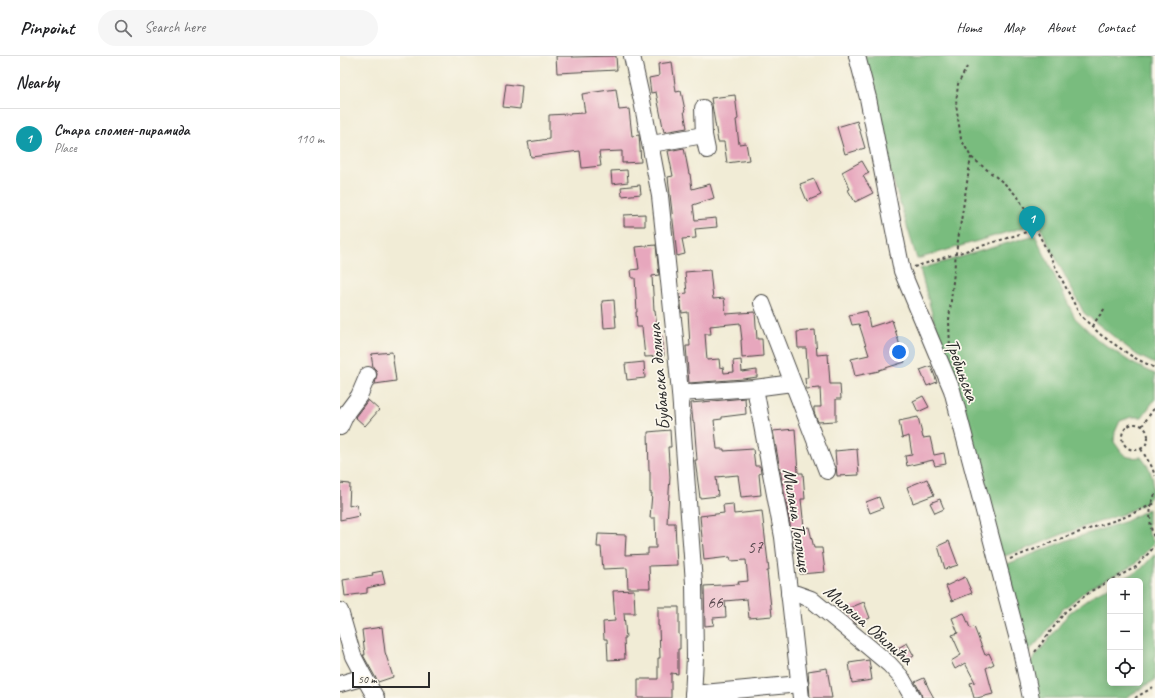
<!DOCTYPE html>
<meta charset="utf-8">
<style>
:root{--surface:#fff;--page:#f6f6f6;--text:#202124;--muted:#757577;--line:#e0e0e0;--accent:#c8321e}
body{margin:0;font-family:Caveat,sans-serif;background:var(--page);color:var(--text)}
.controls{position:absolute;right:12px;bottom:12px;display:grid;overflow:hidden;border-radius:6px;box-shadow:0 2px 10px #0003}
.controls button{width:36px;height:36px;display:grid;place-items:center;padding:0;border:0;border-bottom:1px solid var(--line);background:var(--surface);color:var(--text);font:20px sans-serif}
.scale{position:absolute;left:12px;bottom:10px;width:78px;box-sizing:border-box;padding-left:4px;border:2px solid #2b2b2b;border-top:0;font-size:11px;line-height:14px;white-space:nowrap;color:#2b2b2b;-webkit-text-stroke:3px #fbf7ec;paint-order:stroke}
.you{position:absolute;left:559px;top:296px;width:14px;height:14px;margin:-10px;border:3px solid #fff;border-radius:50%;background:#1a73e8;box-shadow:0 0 0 6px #1a73e833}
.badge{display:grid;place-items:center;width:26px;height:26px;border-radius:50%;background:var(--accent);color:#fff;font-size:13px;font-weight:700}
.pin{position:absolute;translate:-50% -33px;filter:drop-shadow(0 1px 2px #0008)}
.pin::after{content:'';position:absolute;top:21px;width:14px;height:12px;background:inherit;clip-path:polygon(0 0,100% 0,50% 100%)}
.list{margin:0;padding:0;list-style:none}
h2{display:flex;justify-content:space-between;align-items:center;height:52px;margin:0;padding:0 16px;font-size:17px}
h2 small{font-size:13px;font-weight:400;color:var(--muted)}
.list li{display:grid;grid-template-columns:26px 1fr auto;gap:12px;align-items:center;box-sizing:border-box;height:60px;padding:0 16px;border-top:1px solid var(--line)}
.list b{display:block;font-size:15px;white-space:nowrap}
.list p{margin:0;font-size:13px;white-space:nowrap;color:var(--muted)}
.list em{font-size:13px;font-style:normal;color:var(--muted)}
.icon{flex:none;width:22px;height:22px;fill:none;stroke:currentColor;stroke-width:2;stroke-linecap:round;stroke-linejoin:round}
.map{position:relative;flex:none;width:815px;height:642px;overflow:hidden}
header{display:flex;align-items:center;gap:24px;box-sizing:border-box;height:56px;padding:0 20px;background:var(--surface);border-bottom:1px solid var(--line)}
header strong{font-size:19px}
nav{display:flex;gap:22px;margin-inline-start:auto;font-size:14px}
.search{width:280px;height:36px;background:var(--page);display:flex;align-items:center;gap:10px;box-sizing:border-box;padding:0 14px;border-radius:22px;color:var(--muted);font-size:15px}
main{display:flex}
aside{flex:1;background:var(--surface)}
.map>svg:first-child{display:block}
.forest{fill:#79bc7e;stroke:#527454}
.building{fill:#e7a7bd}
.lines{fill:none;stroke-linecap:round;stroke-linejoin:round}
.minor-casing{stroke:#494845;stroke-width:18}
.path{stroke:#494845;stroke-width:2;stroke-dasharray:3 3;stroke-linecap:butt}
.minor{stroke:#fff;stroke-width:16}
.labels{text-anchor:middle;stroke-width:3.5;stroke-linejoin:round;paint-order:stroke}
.number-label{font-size:17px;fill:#5a4a50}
.street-label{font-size:19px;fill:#2b2b2b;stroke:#fbf7ec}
</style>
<header>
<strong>Pinpoint</strong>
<div class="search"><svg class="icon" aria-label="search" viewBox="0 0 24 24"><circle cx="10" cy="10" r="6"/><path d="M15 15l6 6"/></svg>Search here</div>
<nav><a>Home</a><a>Map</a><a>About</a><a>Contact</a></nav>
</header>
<main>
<aside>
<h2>Nearby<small></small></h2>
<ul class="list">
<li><span class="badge" style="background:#0f9aa8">1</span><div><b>Стара спомен-пирамида</b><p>Place</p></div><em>110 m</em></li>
</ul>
</aside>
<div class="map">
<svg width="815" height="642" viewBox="0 0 815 642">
<rect width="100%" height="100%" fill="#fbf7ec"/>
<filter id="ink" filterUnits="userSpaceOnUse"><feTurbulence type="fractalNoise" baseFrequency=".025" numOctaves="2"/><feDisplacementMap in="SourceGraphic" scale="8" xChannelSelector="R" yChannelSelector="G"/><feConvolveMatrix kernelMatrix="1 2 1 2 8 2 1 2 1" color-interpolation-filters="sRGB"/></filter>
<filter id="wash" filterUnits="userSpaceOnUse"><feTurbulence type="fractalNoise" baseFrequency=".012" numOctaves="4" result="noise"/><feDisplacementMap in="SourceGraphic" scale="16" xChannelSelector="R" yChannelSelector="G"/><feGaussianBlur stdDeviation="0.9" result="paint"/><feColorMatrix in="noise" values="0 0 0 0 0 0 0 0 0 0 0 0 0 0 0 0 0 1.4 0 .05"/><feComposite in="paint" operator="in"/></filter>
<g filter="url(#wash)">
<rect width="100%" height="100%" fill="#f1ecd6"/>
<!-- forest -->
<g class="forest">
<path d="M521,0H815V308L797,299L744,257L698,167L577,203L536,68Z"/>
<path d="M695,179L735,262L758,284L792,307L815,318V343L802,361H791L780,365L775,376L774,386C784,399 783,403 801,401L809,412L813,424L812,436L807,446L783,458L725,477L691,491L658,502L580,213Z"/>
<path d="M808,453V476L814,487L794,509L749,532L722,554L702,581L682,603L660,511L728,484L784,466Z"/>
<path d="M815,498V624L785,642H691L685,614L729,557L754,539L770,530V627H800V525H780L801,513Z"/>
</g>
<g id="blocks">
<!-- building -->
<g class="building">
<path d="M216,0H232V1L276,0L277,14L217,17Z"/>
<path d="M332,6L336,36L341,35L345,54L344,55L347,72L324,76L316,36L311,37L309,22L319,20L318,8Z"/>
<path d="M166,28L182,30L180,53L163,51Z"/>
<path d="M276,33L279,54L289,53L292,80L299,79L301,106L282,107V95L259,96L261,110L242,112L240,95L191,101L188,86L209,83V59L245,57L242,38Z"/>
<path d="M395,39L398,63L396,64L399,88L406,87L409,104L387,107L384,86H378L371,42Z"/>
<path d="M517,65L525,92L505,98L497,71Z"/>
<path d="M344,92L349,118H350L352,133L370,128L374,142L353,149L355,164L376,162L377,171L355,173L356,182L342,183L345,198L337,200L328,121L333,120L328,95Z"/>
<path d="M522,105L529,117L523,120L533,137L515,146L508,134L510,133L502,116Z"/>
<path d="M287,114L288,126L272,128L271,115Z"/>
<path d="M474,123L481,139L467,145L460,128Z"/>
<path d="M300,129L301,138L282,140L281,131Z"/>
<path d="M305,158V170H284V159Z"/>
<path d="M316,189L319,219L312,220L314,254H315L318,280H322L324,300L305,301L302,271H297L296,256H297L295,222H292L291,214L299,213L296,191Z"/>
<path d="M370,214L373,243L384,242L386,258L415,256L417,283H422L423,300L402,302L401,284H402L400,267L370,270L371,278H365L367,304L379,303L380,312L383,311L384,317L394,316L393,305L401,304L402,316L417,314V321L403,323L349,327L346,290H350L348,256L342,257L340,238L347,237L345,216Z"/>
<path d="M274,244L276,271L264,272L262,245Z"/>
<path d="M527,255L530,271L552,264L565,306L539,314V315L515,320L511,303L529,299L519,268L512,269L509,259Z"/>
<path d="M475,274L477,299L488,298L490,328H500L501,343H496V365L478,366L474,356V351H481L480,332L466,333L465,322H468L466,292H458L457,276Z"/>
<path d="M52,296L56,325L35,328L37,318L36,314L33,311L31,298Z"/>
<path d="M304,306L305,322L287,324L285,308Z"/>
<path d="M591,310L597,326L587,330L580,314Z"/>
<path d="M583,340L589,351L578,356L573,345Z"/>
<path d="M405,342L406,358L382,361V363L374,364L377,393H384V395L413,393L415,410H420L421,417L419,418L421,439L401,441L398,419L376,421L378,440L360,442L355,404H357L354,366H353L351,347Z"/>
<path d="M28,344L39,354L25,370L15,361Z"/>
<path d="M578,361L583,382L590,381L594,399L604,397L606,408L595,410L593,404L567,410L565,400L572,399L569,380L562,382L559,365Z"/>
<path d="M455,373L458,417H463L465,443H461L464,472L469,471L474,492H482L485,516L460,518L458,492H454L452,479L433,375Z"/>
<path d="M330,374L331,391H328L330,421L327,467H335L337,509L309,510L310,532H288L287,512L263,513L261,491H257L258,478L286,479L285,499L308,498V492H316L315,462H310L312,437H310V415H309L308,376Z"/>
<path d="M517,393L519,419L497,420L495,395Z"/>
<path d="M587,423L594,439L573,447L567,431Z"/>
<path d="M0,427L10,428L9,450L16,448L19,460L0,464Z"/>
<path d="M539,441L543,452L530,457L526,446Z"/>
<path d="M600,443L604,453L595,457L590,447Z"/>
<path d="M393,448L394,458L422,455L429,515H427L432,560L409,562L407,543L385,545L386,561L373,562L374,569L365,570L364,530L399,528L398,526L408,525L406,504L391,505L390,501L364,504L360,460L384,457L383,449Z"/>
<path d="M609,485L618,509L605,513L598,490Z"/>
<path d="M42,515L45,528L27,532V537L5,540L3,524L33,519L32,517Z"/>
<path d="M625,521L632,537L612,545L606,530Z"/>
<path d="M294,534L295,557H284L286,582H284L285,603L268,604L267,583H264L263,566L275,565L273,535Z"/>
<path d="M524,546L530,562L516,568L512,564L507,553Z"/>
<path d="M318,551H339V579H340V593H338V618L331,617V642H298V623H318V602H320L319,570H318Z"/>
<path d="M624,557L630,572L634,571L645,599L649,597L654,608L646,612L653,638L637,642H634L630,627L635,626L625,607L615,613L611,605L621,599L612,579L618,577L612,562Z"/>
<path d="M42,571L45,596L53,621L38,626L23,599H25L22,574Z"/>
<path d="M567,587L574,600L565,605L558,592Z"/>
<path d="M529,604L532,624L512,627L509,607Z"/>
<path d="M487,612L492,642H470L468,615Z"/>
<path d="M584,622L589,633L594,642H582L581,637L575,626Z"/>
</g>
</g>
</g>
<g filter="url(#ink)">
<use href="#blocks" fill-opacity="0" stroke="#494845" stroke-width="1"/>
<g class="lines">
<!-- minor casing -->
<g class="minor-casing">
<g id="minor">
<path d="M292,0L302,45L320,140L334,273L340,337L354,527L355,601L353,642"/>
<path d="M517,0L528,42L562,215L612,334L681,595L691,642"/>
<path d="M363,52L364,79L367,94"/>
<path d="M311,88L364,79"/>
<path d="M422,247L487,415"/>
<path d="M415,332L443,481L461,642"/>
<path d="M340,337L415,332L452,327"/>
<path d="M0,371L7,356L19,340L28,319"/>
<path d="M449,537L457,538L471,543L512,577L549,608L561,621L573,642"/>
<path d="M0,555L13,600L24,621L36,642"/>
<path d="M0,628L24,621"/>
<path d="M353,638L460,628"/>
</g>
</g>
<!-- path -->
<g class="path">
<path d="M627,11L618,28L616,48L621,83L631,101L665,128L678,141L696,173"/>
<path d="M574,211L696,173L740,259L761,279L793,301L815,312"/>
<path d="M752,270L765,252"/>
<path d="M610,294L609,264L616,197L631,101"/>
<circle cx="795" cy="381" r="13"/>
<path d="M802,370L815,351"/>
<path d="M801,393L812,411L815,420"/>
<path d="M815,438L811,449L815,447"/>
<path d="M670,503L725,481L785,461L811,449C810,460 809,472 815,483"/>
<path d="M695,596L725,556L751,535L796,511L815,490"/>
<path d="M795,642L815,630"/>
</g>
<!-- minor -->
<use href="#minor" class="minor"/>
</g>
</g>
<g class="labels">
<!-- number labels -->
<g class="number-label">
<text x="415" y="497">57</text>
<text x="375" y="552">66</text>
</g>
<!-- street labels -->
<g class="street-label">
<text transform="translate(623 314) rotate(70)" y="7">Требињска</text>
<text transform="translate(318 321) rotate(-95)" y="7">Бубањска долина</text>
<text transform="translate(458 464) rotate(81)" y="7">Милана Топлице</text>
<text transform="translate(529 568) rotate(41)" y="7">Милоша Обилића</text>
</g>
</g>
</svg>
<div class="controls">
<button>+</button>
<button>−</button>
<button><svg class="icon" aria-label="locate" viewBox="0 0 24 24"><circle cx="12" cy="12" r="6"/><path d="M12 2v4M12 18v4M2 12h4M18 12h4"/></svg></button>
</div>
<div class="scale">50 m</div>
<div class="you"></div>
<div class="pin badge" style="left:692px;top:183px;background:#0f9aa8">1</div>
</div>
</main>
